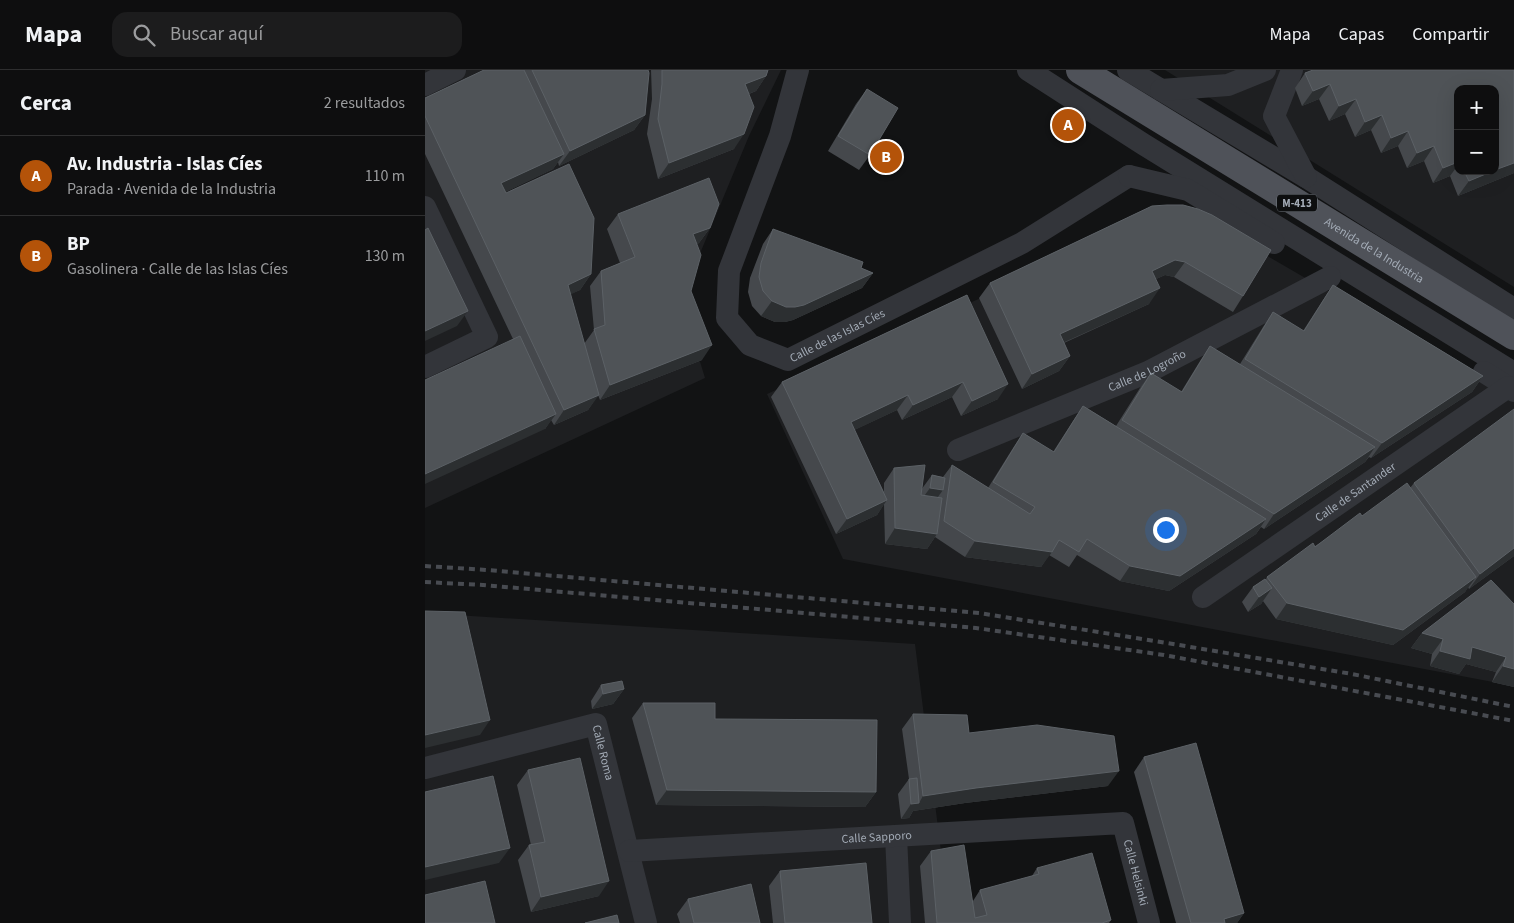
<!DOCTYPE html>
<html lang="es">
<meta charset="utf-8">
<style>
:root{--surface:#0e0e0f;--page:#1c1c1d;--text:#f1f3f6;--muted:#9b9c9e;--line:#2e2e2f;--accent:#b45309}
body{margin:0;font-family:"Source Sans 3",sans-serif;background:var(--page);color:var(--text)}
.controls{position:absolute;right:15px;top:15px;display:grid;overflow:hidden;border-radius:10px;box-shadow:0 5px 20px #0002}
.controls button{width:45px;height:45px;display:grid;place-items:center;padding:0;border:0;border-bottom:1px solid var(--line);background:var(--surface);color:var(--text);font:25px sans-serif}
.you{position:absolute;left:740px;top:459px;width:18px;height:18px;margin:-12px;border:4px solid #fff;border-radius:50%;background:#1a73e8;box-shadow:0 0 0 8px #1a73e833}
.badge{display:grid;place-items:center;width:32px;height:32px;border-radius:50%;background:var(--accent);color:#fff;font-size:16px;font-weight:700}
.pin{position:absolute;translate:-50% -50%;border:2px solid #fff;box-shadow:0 1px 5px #0006}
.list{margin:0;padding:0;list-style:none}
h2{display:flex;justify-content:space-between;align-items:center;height:65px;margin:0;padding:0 20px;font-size:21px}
h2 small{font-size:16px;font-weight:400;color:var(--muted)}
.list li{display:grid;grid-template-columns:32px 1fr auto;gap:15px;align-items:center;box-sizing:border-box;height:80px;padding:0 20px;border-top:1px solid var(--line)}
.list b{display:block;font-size:19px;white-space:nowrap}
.list p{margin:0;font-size:16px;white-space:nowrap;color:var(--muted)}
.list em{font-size:16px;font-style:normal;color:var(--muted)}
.icon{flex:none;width:28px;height:28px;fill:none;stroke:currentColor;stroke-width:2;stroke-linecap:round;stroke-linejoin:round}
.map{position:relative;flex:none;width:1089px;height:853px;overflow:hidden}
header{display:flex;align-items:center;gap:30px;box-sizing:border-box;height:70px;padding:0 25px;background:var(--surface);border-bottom:1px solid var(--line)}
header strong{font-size:24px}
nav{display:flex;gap:28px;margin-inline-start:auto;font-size:18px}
.search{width:350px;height:45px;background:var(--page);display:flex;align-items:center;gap:12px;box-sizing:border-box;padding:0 18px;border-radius:15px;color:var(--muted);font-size:19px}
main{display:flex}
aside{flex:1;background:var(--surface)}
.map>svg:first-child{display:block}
.built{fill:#1e1f21;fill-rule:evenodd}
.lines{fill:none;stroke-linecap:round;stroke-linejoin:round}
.minor{stroke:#33353a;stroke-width:22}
.primary{stroke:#4f5259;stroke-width:28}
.rail{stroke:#484b51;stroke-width:4;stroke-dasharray:6 5;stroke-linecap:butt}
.wall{fill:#45484c;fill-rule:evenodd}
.shaded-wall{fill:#2c2f31}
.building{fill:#4f5357;stroke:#5c6166}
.labels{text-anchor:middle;stroke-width:4.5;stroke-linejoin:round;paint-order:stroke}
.shield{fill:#0d0e0f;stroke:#767c84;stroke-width:1}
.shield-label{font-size:11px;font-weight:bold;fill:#a3abb6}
.street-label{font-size:12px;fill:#a3abb6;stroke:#0d0e0f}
</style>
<header>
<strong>Mapa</strong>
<div class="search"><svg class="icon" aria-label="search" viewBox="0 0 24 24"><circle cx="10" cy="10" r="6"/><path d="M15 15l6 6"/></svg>Buscar aquí</div>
<nav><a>Mapa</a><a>Capas</a><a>Compartir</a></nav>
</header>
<main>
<aside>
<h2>Cerca<small>2 resultados</small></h2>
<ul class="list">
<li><span class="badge">A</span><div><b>Av. Industria - Islas Cíes</b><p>Parada · Avenida de la Industria</p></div><em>110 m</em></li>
<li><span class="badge">B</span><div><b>BP</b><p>Gasolinera · Calle de las Islas Cíes</p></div><em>130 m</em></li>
</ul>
</aside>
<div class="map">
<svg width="1089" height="853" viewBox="0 0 1089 853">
<rect width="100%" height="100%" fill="#121314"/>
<!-- built -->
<g class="built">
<path d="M0,0H356L324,66L256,229L280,308L0,438Z"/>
<path d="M740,0H1089V217ZM1033,19H1070V101H1033Z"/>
<path d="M758,137L1089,329V616L418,489L342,324Z"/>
<path d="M0,543L490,574L525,853H0Z"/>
</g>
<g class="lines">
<!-- minor -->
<g class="minor">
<path id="s1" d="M373,0L355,66L304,201L302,248L325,275L363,290L597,173L704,106"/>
<path d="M603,0L718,74L1089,303"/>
<path d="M703,0L881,107L1089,239"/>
<path d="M867,0L849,46L881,107"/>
<path d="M0,15L30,0"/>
<path d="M736,20L803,15L840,0"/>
<path d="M704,106L763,120L849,173"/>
<path d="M0,137L62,267L0,297"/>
<path d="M1059,302L1089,321"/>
<path id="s2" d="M533,380L723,302L905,207"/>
<path id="s3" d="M778,527L1083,317"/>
<path id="s4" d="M0,698L171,654L221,853"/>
<path d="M471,766L475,853"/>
<path id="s5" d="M204,781L698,753L724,853"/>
</g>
<!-- primary -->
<path class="primary" id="s6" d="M655,0L1089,266"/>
<!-- rail -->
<g class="rail">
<path d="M0,496L62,500L554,543L742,573L927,604L1089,637"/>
<path d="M0,512L58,515L551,558L739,585L1089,651"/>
</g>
</g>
<!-- wall -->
<g class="wall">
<path d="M59,0H223L220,45L209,60L134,96L133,92L128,99L80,122L166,204L155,220L145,224L159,274L169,260L165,216L176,201L195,193L182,159L193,144L285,158L274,173L272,174L266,221L277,290L175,330L173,325L163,340L129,355L126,350L120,359L88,269L0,84V28Z"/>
<path d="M226,0H343L341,6L331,21L324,24L309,79L233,109L222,64L227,29Z"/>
<path d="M888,0H1089V103L1033,126L1025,106L1008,113L999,91L982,98L973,76L956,83L946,60L930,67L920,44L904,51L894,29L877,36L870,18L880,3ZM1033,19H1070V101H1033Z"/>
<path d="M442,19L445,85L434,100L403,81L431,34Z"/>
<path d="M727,136L818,226L808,242L749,207L740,205L731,209L724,234L639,273L645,286L634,301L597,319L554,228L565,213Z"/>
<path d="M348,159L436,198L448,203L437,218L368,250L360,252H350L336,246L327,236L323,222L325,208L338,174Z"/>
<path d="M908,215L1058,306L1047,322L946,388L944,387L940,392L839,459L836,457L831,464L744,521L695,511L652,485L644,497L624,485L616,497L540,487L510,467L502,479L460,474L459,434L452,445L411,464L346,327L357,312L542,225L573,329L536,346L527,327L477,350L472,340L429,360L459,422V413L469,398L496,420L507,405L518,407L527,395L563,418L588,378L598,363L628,382L648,351L658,336L691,356L715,318L726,303L756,322L775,291L785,276L815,294L838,257L848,242L878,261L898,230Z"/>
<path d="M989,413L1089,486L1044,519L1043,517L1040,522L968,575L851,549L838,531L836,534L823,542L817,532L828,517L841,509L842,507L937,446L985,418Z"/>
<path d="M1089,534V617L1067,612L1071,602L1041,594L1034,604L1005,596L1007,584L986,578L997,563Z"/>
<path d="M176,615L199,619L188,634L167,639L166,631Z"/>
<path d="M218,633L290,649L451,722L440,737L231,735L207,648Z"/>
<path d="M488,644L544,663L683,716L540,733L488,741L484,748L476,749L473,724L484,709L477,659Z"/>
<path d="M719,687L819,843L812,853H751L709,702Z"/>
<path d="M103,700L174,826L106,842L93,790L104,775H106L92,715Z"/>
<path d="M506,781L548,831L555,820L607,806L612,798L686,850L684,853H500L495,796Z"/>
<path d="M355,801L447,853H348L344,816Z"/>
<path d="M263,829L335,853H255L252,844Z"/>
</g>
<!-- shaded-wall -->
<g class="shaded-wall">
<path d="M341,6L331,21L310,29L320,14Z"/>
<path d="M905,14L894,29L877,36L888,21Z"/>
<path d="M931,29L920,44L904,51L914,36Z"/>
<path d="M220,45L209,60L134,96L145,81Z"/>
<path d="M957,45L946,60L930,67L940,52Z"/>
<path d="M983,61L973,76L956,83L966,68Z"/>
<path d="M319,64L309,79L233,109L244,93Z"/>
<path d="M1009,76L999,91L982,98L992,83Z"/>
<path d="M139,84L128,99L66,129L76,113Z"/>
<path d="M1033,92V95L1025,106L1008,113L1018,98Z"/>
<path d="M1089,93V103L1033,126L1044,111L1068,101H1070V100Z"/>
<path d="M285,158L274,173L258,180L268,164Z"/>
<path d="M750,190L760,192L749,207L740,205L716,216L727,201Z"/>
<path d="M448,203L437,218L368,250L360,252H350L336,246L347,231Z"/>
<path d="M166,204L155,220L132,231L143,215Z"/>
<path d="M735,218L724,234L624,279L635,264Z"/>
<path d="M43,241L32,256L0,271V261Z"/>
<path d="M287,275L277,290L175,330L185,315Z"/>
<path d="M645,286L634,301L597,319L607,304Z"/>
<path d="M1058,306L1047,322L946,388L957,373Z"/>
<path d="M538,312L527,327L477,350L488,335Z"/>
<path d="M583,314L573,329L536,346L547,331Z"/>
<path d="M174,325L163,340L129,355L139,340Z"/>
<path d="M483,325L472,340L415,367L426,352Z"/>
<path d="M131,344L120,359L0,414V404Z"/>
<path d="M950,377L940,392L839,459L849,444Z"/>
<path d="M505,418L518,420L507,435L494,433Z"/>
<path d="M462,430L452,445L411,464L422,449Z"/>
<path d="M841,449L831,464L744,521L695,511L705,496Z"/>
<path d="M470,458L512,464L502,479L460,474Z"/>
<path d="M550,471L627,482L616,497L540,487Z"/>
<path d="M1089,478V486L1044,519L1055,504Z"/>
<path d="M1051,507L1040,522L968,575L851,549L862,533Z"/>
<path d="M847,518L836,534L823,542L834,527Z"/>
<path d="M997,563L1018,569L1007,584L986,578Z"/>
<path d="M1047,577L1081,587L1071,602L1041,594L1034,604L1005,596L1015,581Z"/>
<path d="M1078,596L1089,599V617L1067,612Z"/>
<path d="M199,619L188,634L167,639L178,624Z"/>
<path d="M65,650L55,665L0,678V665Z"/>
<path d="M694,701L683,716L540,733L488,741L484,748L476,749L486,734L494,733L498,726L551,718Z"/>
<path d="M242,720L451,722L440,737L231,735Z"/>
<path d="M85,778L74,793L0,810V797Z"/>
<path d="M184,811L174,826L106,842L116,827Z"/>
<path d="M819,843L812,853H796L799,849Z"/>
</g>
<!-- building -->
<g class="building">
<path d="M59,0H99L139,84L76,113L81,123L144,94L169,148L166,204L143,215L174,325L139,340L0,46V28Z"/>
<path d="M107,0H223L224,3L220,45L145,81Z"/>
<path d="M237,0H343L341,6L320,14L329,37L319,64L244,93L233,49L237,14Z"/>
<path d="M888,0H1089V93L1070,100V19H1033V92L1018,98L1009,76L992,83L983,61L966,68L957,45L940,52L931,29L914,36L905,14L888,21L880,3Z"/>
<path d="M442,19L473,38L445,85L413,66Z"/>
<path d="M1039,101H1068L1044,111Z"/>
<path d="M284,108L294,134L285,158L268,164L276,185L266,221L287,275L185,315L169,259L180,255L176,201L210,187L193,144Z"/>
<path d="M742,135H758L773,139L787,145L846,180L818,226L760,192L750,190L727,201L735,218L635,264L645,286L607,304L565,213L727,136Z"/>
<path d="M3,158L43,241L0,261V160Z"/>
<path d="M348,159L438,192L436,198L448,203L379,235L370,237H361L347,231L338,221L334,207L336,193Z"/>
<path d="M908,215L1058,306L957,373L820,289L848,242L879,261Z"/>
<path d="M542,225L583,314L547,331L538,312L488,335L483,325L426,352L462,430L422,449L357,312Z"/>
<path d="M95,266L131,344L0,404V310Z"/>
<path d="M785,276L950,377L849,444L697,350L726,303L757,322Z"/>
<path d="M658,336L841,449L755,506L705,496L662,469L654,482L634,470L627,482L550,471L519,451L527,395L605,444L610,437L568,412L598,363L629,382Z"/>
<path d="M1089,339V478L1055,504L989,413Z"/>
<path d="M500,395L496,425L517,428L512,464L470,458L469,398Z"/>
<path d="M507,405L520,408L518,420L505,418Z"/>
<path d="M982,413L1051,507L978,560L862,533L842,507L888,473L890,477L935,443L937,446Z"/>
<path d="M840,509L847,518L834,527L828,517Z"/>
<path d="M1066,510L1089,534V599L1078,596L1081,587L1047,577L1045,589L1015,581L1018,569L997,563Z"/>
<path d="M0,541L40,542L65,650L0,665Z"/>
<path d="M197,611L199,619L178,624L176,615Z"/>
<path d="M218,633H290V649L452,650L451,722L242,720Z"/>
<path d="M488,644L542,645L544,663L612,655L689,666L694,701L551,718L498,726Z"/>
<path d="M771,673L819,843L799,849L800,853H766L719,687Z"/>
<path d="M155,688L184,811L116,827L104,775L120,772L103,700Z"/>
<path d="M68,706L85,778L0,797V722Z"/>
<path d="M492,708L494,733L486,734L484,709Z"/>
<path d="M539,775L550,848L562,845L555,820L614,804L612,798L667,783L686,850L677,853H512L506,781Z"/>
<path d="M441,793L447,853H360L355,801Z"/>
<path d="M60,811L70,853H0V825Z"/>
<path d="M326,814L335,853H269L263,829Z"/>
<path d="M192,845L194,853H160Z"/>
</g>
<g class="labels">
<!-- shield labels -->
<rect class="shield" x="852" y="124.5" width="40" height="17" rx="4"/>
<g class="shield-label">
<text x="872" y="137">M-413</text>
</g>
<!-- street labels -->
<g class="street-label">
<text dy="4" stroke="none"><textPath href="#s6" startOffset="345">Avenida de la Industria</textPath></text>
<text dy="4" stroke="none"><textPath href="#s1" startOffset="391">Calle de las Islas Cíes</textPath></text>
<text dy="4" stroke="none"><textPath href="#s2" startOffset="205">Calle de Logroño</textPath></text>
<text dy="4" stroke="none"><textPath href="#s3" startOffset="185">Calle de Santander</textPath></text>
<text dy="4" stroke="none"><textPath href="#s4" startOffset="206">Calle Roma</textPath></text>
<text dy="4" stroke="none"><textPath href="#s5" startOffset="248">Calle Sapporo</textPath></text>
<text dy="4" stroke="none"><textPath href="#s5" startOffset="546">Calle Helsinki</textPath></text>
</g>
</g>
</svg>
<div class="controls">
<button>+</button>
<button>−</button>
</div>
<div class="you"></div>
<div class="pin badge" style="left:643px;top:55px">A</div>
<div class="pin badge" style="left:461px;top:87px">B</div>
</div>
</main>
